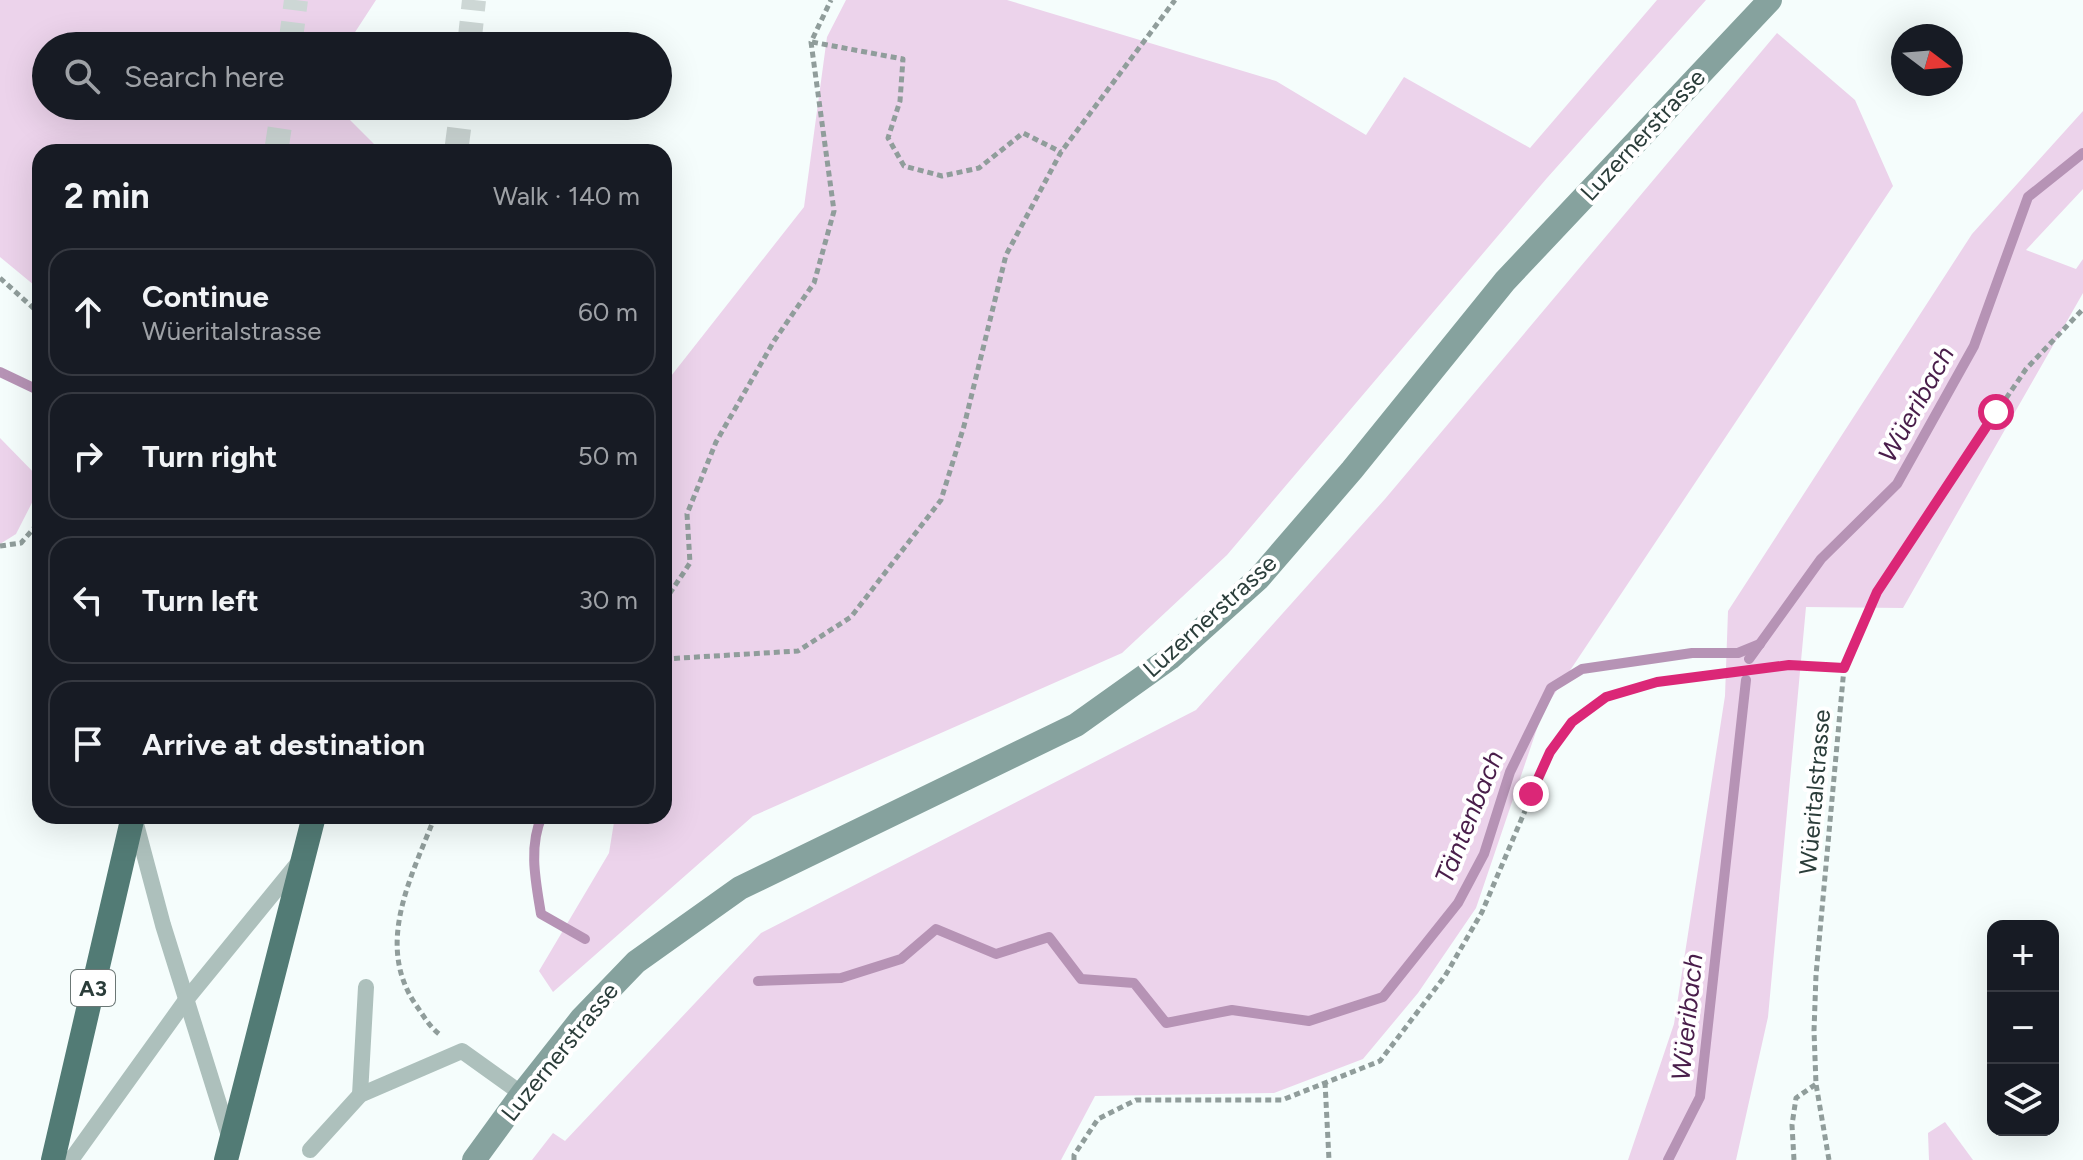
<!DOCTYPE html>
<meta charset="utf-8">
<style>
:root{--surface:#171b24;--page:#242831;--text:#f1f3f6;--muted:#9ea1a6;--line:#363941}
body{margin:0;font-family:Figtree,sans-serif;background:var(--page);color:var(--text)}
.controls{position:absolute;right:24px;bottom:24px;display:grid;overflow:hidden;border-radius:16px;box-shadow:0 8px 32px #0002}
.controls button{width:72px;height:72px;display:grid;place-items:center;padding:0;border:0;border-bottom:2px solid var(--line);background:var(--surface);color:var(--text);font:40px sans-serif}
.compass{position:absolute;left:1891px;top:24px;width:72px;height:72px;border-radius:50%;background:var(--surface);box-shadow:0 8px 32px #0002;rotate:106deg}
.stop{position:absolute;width:24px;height:24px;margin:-18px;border:6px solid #db2777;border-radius:50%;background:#fff}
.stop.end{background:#db2777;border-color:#fff;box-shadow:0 2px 8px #0008}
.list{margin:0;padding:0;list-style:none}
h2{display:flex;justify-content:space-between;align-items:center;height:104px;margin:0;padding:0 32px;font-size:34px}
h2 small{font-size:26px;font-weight:400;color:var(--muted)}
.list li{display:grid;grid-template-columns:52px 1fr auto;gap:24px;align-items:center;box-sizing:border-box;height:128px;margin:0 16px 16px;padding:0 16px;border:2px solid var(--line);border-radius:24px}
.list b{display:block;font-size:30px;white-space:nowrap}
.list p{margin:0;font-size:26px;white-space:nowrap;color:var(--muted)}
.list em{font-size:26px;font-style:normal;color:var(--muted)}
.icon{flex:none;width:44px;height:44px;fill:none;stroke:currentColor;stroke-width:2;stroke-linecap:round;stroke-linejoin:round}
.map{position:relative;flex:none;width:2083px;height:1160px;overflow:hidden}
.search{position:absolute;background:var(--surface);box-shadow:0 8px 32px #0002;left:32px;top:32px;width:640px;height:88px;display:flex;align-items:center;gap:20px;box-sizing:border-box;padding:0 28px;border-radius:44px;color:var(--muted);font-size:30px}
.panel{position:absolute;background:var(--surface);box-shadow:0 8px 32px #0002;left:32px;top:144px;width:640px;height:680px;border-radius:24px}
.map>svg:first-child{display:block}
.green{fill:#ecd3eb}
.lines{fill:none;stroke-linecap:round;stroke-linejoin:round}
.stream{stroke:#b693b5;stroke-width:10}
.motorway-tunnel{stroke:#cdd7d5;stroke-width:24;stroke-dasharray:24 12;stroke-linecap:butt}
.path{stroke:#909d9b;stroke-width:5;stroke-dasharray:6 4;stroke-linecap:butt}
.service{stroke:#adc0bc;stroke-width:16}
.secondary{stroke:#86a29e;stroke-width:24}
.motorway{stroke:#527b75;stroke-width:24}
.route{stroke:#db2777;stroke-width:10}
.labels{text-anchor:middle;stroke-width:8;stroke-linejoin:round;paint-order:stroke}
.shield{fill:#fff;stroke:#6b7775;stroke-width:2}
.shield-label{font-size:22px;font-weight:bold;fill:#2b3d3a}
.street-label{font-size:24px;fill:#2b3d3a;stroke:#fff}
.water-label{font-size:26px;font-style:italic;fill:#491d4a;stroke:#fff}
</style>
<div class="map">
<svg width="2083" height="1160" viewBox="0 0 2083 1160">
<rect width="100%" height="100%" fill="#f5fdfc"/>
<!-- green -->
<g class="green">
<path d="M0,0H376L346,46H46V106H336L382,152H40V290L0,257Z"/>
<path d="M846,0H1007L1276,81L1366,135L1404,77L1530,148L1657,0H1706L1547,178L1227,555L1122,653L753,816L553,992L539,971L609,853L615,816H664V385L804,207L827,37Z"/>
<path d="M1777,33L1855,100L1893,186L1543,711L1476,908L1418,993L1363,1059L1274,1093L1095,1096L1061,1160H532L553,1133L565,1141L761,933L1196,710L1385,499Z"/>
<path d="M2083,111V189L2026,250L2076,269L2083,259V293L1903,608L1806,607L1768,1017L1736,1160H1628L1674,1024L1725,696L1728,611L1972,234Z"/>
<path d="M0,438L40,479V487L16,534L0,544Z"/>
<path d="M1945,1122L1973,1160H1929L1928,1133Z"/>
</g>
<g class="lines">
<!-- stream -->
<g class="stream">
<path d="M0,372L40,391"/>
<path d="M1749,659L1821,559L1897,484L1974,346L2028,197L2083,153"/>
<path d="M542,816C528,847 536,883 541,914L585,939"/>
<path d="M758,981L841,978L901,959L936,929L996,954L1049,937L1081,979L1134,983L1166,1023L1232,1010L1309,1021L1383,997L1458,903L1484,854L1510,772L1551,688L1582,669L1692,653H1738L1760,644"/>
<path d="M1668,1160L1700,1097L1746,680"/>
</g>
<!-- motorway-tunnel -->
<g class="motorway-tunnel">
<path d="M290,46L296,0"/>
<path d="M469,46L474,0"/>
<path d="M276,152L283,106"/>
<path d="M456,152L462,106"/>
</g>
<!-- path -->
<g class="path">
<path d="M812,42L903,59L900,101L888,138L904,166L942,176L979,168L1023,133L1061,152"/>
<path d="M0,278L40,314"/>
<path d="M0,546L21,543L40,521"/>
<path d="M664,602L690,563L687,514L716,442L774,341L814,283L834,211L811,42L831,0"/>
<path d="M664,659L798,651L851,617L941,500L964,426L1006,255L1061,152L1175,0"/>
<path d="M435,816C412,876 374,944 416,1005C423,1015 429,1026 439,1034"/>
<path d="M1325,1082L1329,1160"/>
<path d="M1074,1160V1155L1098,1119L1136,1100H1282L1380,1061L1445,976L1482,912L1550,752L1572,722L1606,697L1657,682L1789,665L1844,668"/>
<path d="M1794,1160L1792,1125L1796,1098L1816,1084"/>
<path d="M1829,1160L1816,1084L1814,1031L1816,975L1844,668L1877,592L1935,503L2026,369L2083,309"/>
</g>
<!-- service -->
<g class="service">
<path d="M135,820L163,925L230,1139"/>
<path d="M360,1095L366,987"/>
<path d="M310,1150L360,1095L462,1051L522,1094"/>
<path d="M71,1160L186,1000L298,863"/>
</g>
<!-- secondary -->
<path class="secondary" d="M474,1160L522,1094L582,1018L636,962L740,888L1076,725L1170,658L1259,578L1352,470L1505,281L1770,0"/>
<!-- motorway -->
<g class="motorway">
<path d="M53,1160L133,816"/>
<path d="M226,1160L314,816"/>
</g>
</g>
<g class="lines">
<!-- route -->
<path class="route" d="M1531,794L1550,752L1572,722L1606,697L1657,682L1789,665L1844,668L1877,592L1996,412"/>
</g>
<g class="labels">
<!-- shield labels -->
<rect class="shield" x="71" y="970" width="44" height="36" rx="6"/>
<g class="shield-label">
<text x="93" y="996">A3</text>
</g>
<!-- street labels -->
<g class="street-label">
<text transform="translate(1643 135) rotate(-47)" y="8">Luzernerstrasse</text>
<text transform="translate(1210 616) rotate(-42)" y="8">Luzernerstrasse</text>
<text transform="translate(1815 792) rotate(-85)" y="8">Wüeritalstrasse</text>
<text transform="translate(560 1052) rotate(-51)" y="8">Luzernerstrasse</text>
</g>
<!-- water labels -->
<g class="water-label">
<text transform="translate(1916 404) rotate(-61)" y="9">Wüeribach</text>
<text transform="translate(1469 817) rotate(-68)" y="9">Täntenbach</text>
<text transform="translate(1687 1017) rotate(-84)" y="9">Wüeribach</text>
</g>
</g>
</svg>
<div class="controls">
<button>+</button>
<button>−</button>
<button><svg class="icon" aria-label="layers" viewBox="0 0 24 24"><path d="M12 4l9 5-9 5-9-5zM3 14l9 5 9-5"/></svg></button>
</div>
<svg class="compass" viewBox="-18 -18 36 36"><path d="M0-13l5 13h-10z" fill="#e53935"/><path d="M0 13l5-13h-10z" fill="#9ea1a6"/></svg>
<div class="stop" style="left:1996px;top:412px"></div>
<div class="stop end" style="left:1531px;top:794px"></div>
<div class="search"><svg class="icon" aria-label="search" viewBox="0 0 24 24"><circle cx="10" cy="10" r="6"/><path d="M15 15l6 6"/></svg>Search here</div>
<section class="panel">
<h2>2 min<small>Walk · 140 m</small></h2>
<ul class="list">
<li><svg class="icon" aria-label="ahead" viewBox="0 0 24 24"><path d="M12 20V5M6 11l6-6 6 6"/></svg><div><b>Continue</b><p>Wüeritalstrasse</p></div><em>60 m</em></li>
<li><svg class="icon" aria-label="right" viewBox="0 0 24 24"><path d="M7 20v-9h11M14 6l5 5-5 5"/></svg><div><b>Turn right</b></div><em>50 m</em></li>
<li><svg class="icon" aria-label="left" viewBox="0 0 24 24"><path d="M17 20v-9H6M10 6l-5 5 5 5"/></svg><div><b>Turn left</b></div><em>30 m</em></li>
<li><svg class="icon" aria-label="arrive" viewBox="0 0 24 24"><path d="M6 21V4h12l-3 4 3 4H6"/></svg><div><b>Arrive at destination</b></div></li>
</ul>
</section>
</div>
